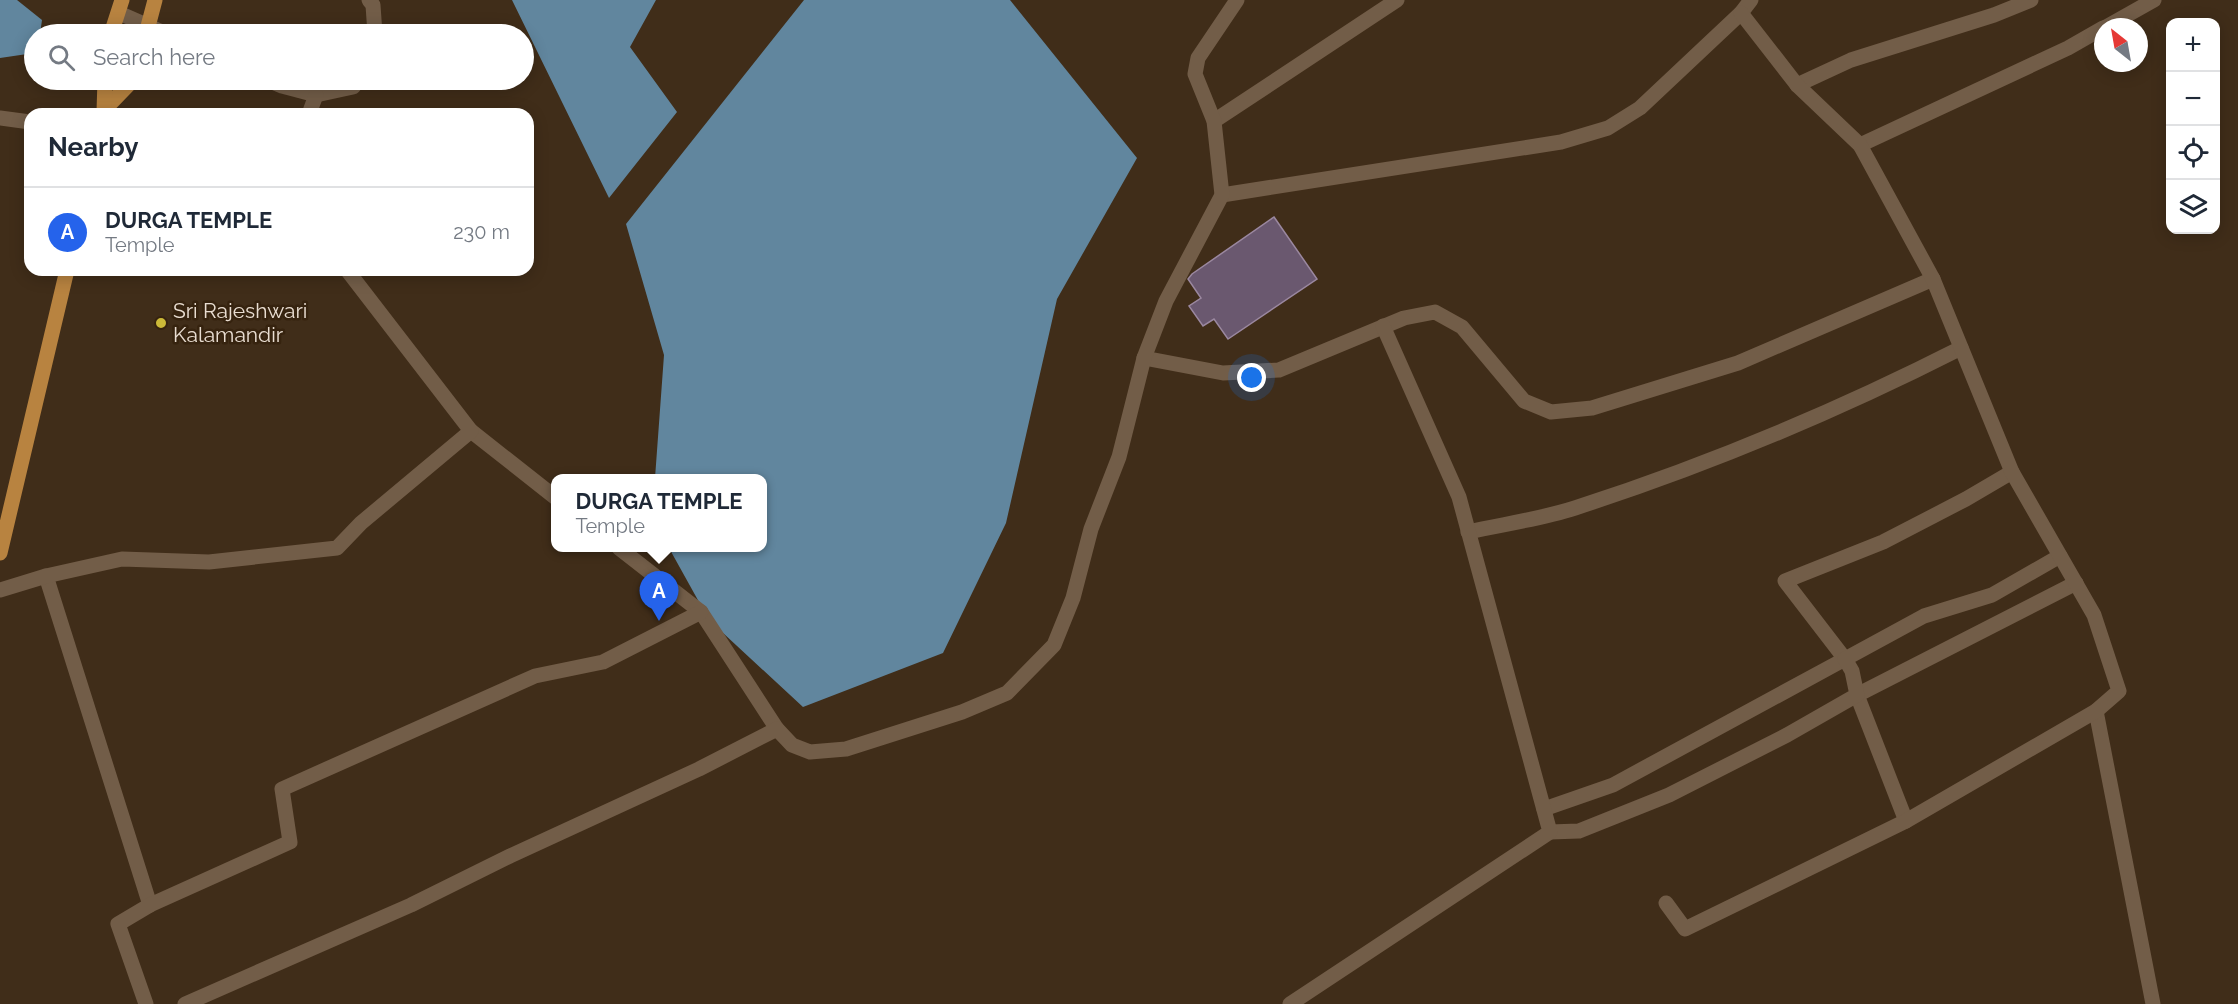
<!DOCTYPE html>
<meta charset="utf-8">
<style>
:root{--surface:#fff;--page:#f2f2f3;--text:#1f2937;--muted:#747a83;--line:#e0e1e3;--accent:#2563eb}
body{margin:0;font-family:Raleway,sans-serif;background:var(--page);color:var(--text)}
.controls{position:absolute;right:18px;top:18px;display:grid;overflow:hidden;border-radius:12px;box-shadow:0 3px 15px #0003}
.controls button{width:54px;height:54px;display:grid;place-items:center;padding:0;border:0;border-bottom:2px solid var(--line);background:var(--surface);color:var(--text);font:30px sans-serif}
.compass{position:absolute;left:2094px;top:18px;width:54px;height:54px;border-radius:50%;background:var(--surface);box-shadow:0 3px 15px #0003;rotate:329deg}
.you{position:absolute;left:1252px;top:378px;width:21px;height:21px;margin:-15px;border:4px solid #fff;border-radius:50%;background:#1a73e8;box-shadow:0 0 0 9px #1a73e833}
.badge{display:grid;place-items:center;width:39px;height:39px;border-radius:50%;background:var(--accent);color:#fff;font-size:20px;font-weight:700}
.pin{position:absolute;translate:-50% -50px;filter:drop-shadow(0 2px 3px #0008)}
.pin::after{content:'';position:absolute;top:32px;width:21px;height:18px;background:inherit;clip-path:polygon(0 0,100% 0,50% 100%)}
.popup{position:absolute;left:551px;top:474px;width:216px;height:78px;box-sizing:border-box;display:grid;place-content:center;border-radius:12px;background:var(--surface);filter:drop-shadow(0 2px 4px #0005);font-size:20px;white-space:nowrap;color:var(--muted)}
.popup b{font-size:22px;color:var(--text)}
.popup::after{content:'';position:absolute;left:50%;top:100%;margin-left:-12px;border:12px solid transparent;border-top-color:var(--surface)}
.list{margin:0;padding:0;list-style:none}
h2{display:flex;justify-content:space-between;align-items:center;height:78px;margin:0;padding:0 24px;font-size:26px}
h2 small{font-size:20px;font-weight:400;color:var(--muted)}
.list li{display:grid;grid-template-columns:39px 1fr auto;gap:18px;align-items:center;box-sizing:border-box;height:90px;padding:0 24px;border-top:2px solid var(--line)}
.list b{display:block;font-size:22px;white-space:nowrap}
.list p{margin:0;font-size:20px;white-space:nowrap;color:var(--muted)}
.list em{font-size:20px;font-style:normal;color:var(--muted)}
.icon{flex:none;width:33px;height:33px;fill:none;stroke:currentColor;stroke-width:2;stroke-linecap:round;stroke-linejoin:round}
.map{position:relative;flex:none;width:2238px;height:1004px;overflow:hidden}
.search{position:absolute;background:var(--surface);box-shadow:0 3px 15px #0003;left:24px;top:24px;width:510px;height:66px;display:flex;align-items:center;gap:15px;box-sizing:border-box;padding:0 21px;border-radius:33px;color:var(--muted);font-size:22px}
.panel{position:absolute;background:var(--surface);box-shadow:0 3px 15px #0003;left:24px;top:108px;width:510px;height:168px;border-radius:18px}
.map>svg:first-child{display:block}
.water{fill:#61869e}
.building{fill:#6a586f;stroke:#9b88a0;stroke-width:1.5}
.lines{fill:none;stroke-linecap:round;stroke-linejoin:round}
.minor{stroke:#725d48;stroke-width:15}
.major{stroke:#b88340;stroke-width:15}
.poi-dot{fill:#ccb938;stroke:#36230f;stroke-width:2}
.labels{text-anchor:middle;stroke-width:5;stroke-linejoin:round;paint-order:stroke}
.poi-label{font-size:21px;fill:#e9ddd1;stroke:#36230f;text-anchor:start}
</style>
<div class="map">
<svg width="2238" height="1004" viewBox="0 0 2238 1004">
<rect width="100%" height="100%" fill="#402d19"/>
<!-- water -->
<g class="water">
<path d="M0,0H17L42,20L40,34H34V53L0,58Z"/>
<path d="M512,0H656L630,47L677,112L609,198Z"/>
<path d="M804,0H1010L1137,158L1057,299L1006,523L943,653L803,707L709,620L669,548H762V478H655L664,355L626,224Z"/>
</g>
<!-- building -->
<path class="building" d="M1274,217L1317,279L1228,339L1214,319L1203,326L1189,306L1201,298L1188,279L1192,274Z"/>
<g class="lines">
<!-- minor -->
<g class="minor">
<path d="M369,0L373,5L375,34"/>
<path d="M119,13L167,34"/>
<path d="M2106,27L2154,0"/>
<path d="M268,80L282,86L316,95L353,87L359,80"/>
<path d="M1797,85L1851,60L1994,15L2031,0"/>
<path d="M309,114L316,95"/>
<path d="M0,118L30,122"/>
<path d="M1214,121L1397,0"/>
<path d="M1860,145L2068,48L2103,28"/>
<path d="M1222,195L1561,142L1608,128L1640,108L1741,13L1751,0"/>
<path d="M1144,358L1223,373L1279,370L1404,318L1435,312L1462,327L1524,401L1551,412L1592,408L1738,363L1933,279"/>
<path d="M471,431L556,498"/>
<path d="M1468,532C1504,524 1541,519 1575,508C1708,465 1837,411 1961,348"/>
<path d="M619,548L701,612L777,729"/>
<path d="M46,576L150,905"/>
<path d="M0,590L46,576L122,559L209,562L337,548L361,523L471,431L347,270"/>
<path d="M2096,711L2153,1004"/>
<path d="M1544,809L1613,785L1845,659L1785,581L1883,542L1966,499L2012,472"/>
<path d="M1906,821L1857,695L2076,583"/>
<path d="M1550,832L1579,831L1669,795L1787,735L1857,695L1852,671L1845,659L1924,616L1992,595L2060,556"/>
<path d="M1666,903L1685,929L1906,821L2096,711L2119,691L2094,615L2012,472L1933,279L1860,145L1797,85L1741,13"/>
<path d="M146,1004L118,924L150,905L290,842L282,789L535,676L603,662L701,612"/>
<path d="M185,1004L411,905L510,856L699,769L777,729L792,745L810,752L846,749L962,712L1007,693L1054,645L1073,598L1091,529L1119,457L1144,358L1166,301L1222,195L1214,121L1195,74L1198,58L1237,0"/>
<path d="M1290,1004L1550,832L1459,497L1383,326"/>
</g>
<!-- major -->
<g class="major">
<path d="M111,34L122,0"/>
<path d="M146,34L155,0"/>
<path d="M105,109L133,80"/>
<path d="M104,112L105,80"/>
<path d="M0,553L67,270"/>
</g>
</g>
<!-- markers -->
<circle class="poi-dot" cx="161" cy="323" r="6"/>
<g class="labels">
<!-- poi labels -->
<g class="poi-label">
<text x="173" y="318">Sri Rajeshwari<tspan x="173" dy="24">Kalamandir</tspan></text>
</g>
</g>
</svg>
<div class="controls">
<button>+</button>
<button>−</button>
<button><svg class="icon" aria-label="locate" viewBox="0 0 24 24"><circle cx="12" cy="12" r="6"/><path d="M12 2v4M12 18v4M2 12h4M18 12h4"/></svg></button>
<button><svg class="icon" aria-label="layers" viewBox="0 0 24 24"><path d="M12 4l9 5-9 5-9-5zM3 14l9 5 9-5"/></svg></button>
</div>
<svg class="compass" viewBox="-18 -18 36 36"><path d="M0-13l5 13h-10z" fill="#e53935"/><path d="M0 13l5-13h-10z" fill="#747a83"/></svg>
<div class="you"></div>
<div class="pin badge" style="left:659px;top:621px">A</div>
<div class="popup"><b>DURGA TEMPLE</b>Temple</div>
<div class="search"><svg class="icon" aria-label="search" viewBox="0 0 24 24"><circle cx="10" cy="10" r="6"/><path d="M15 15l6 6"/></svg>Search here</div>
<section class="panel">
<h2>Nearby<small></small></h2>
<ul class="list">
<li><span class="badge">A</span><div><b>DURGA TEMPLE</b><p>Temple</p></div><em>230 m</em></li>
</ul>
</section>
</div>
